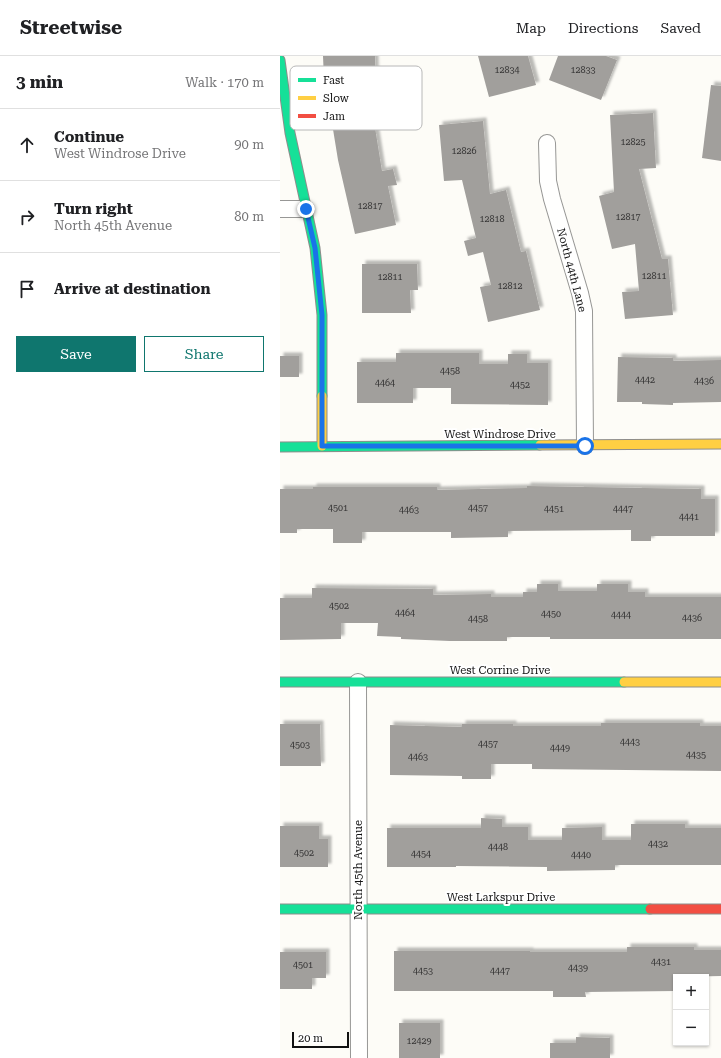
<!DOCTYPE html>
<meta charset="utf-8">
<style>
:root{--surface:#fff;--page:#f6f6f6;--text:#202124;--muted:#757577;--line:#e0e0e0;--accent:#0f766e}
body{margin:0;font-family:"Roboto Serif",serif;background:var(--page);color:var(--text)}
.controls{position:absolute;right:12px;bottom:12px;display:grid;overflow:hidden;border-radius:0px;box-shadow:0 1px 3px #0004}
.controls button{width:36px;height:36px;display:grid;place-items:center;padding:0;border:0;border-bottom:1px solid var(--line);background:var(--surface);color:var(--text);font:20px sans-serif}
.scale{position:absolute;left:12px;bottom:10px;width:57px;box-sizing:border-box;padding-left:4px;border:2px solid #111;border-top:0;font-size:11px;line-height:14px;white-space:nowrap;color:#111;-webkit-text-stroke:3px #fff;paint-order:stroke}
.stop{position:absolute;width:12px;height:12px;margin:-9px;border:3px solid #1a73e8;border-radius:50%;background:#fff}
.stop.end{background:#1a73e8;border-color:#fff;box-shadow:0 1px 4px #0008}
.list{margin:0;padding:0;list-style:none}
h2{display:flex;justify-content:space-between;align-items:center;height:52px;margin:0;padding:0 16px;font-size:17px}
h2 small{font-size:13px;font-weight:400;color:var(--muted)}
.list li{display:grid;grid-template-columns:26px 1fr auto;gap:12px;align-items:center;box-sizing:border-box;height:72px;padding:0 16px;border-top:1px solid var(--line)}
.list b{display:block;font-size:15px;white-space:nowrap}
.list p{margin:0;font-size:13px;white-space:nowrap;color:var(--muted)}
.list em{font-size:13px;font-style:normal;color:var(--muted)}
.actions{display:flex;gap:8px;padding:12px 16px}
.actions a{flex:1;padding:9px 0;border:1px solid var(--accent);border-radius:0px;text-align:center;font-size:14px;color:var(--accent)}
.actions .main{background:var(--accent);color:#fff}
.icon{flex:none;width:22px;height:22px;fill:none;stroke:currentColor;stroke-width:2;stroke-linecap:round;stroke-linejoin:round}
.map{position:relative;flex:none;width:441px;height:1002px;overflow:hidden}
header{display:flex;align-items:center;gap:24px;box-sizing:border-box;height:56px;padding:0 20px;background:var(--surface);border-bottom:1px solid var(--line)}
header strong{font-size:19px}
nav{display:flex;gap:22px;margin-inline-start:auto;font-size:14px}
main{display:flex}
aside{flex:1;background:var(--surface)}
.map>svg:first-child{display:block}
.building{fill:#a19f9c;filter:url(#shadow)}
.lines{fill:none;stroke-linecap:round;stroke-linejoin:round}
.street-casing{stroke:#979795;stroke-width:18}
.fast-casing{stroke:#8e8d8b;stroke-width:11}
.slow-casing{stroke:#8e8d8b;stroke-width:11}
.jam-casing{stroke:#8e8d8b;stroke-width:11}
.street{stroke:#fffffe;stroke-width:16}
.fast{stroke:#16e098;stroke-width:9}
.slow{stroke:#ffcf43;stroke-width:9}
.jam{stroke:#f24e42;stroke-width:9}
.route{stroke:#1a73e8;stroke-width:5}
.labels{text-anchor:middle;stroke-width:4;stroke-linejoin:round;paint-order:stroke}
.number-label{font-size:9px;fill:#353434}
.street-label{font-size:11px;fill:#111;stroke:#fff}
.key{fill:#fff;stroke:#b8b8b8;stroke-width:1}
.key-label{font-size:11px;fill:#111}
</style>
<header>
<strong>Streetwise</strong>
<nav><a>Map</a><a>Directions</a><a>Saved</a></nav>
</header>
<main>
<aside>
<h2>3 min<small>Walk · 170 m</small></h2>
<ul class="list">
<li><svg class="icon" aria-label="ahead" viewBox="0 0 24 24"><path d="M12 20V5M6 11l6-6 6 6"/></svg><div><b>Continue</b><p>West Windrose Drive</p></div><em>90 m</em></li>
<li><svg class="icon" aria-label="right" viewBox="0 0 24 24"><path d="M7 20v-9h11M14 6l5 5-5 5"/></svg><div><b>Turn right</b><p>North 45th Avenue</p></div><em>80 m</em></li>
<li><svg class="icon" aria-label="arrive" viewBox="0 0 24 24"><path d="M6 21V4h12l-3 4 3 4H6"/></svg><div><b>Arrive at destination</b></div></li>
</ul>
<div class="actions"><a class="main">Save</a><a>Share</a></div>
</aside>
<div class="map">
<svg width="441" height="1002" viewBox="0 0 441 1002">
<defs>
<filter id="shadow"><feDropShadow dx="3.5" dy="-3.5" stdDeviation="1" flood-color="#0004"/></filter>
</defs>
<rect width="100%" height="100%" fill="#fdfcf7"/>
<!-- building -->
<g class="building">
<path d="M43,0H95L96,42L102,41L105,57L93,59L102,115L113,113L117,129L108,130L116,169L75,178L58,104L45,24H44Z"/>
<path d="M198,0H248L256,29L209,41Z"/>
<path d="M278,0H326L337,4L321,44L269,24Z"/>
<path d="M431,29L441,30V105L422,102Z"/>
<path d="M373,57L376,112L359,113L382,203H388L393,259L345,263L342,236L359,235L355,188L332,193L319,140L334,136L330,59Z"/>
<path d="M203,65L210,138L226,134L241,196L246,195L260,254L208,266L200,231L211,229L203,196L188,200L184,185L196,182L182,124L164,125L159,69Z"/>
<path d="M82,208H137L138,234H130L131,257H82Z"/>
<path d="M116,297H199V308H228V298H247V307H268V349L171,348V332H133V347H77V306H116Z"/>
<rect x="0" y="300" width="19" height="21"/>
<path d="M338,301L393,302V305L441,304V346L393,347V349L362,348V346H337Z"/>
<path d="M247,430L421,433V443H435V480H371V485H351V474L228,475V481L171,482V476H82V487H53V473H17V477H0V433H33V431H157V434L247,432Z"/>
<path d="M257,528H278V535H317V528H348V536H365V541H441V583H270V581H227V585H170L121,583V581L97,580L98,567H61V583L0,584V542H32V532L153,533V539L211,538V541H243V536H257Z"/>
<path d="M321,667H420V670H441V715L252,713V708H211V723H182V720L110,719V669L182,671V668H233V670H321Z"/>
<path d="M0,668H40L41,710H0Z"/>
<path d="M201,762L222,763V771H248V784H282V772L322,771V784H351V768H405V772H441V809H335V814L267,815V811L176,810V811H107V772H201Z"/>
<path d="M0,770H39V783H48V811H0Z"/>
<path d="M347,891H414V894H441V920L396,921V935L305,936L306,941H273V935H114V895H250V896H347Z"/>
<path d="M0,896H46V922H32V933H0Z"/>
<rect x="119" y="967" width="41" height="35"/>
<path d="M296,981L330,982V1002H270V987H296Z"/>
</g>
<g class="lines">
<!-- street casing -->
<g class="street-casing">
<g id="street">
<path d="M267,87L268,125L272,143L300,237L304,255L305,390"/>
<path d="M0,153H26"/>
<path d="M78,626L79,1002"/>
</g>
</g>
<!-- fast casing -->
<g class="fast-casing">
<g id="fast">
<path d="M0,4L10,77L35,192L42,259V340"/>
<path d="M0,391L260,389"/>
<path d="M0,626H344"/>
<path d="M0,853H370"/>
</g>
</g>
<!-- slow casing -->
<g class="slow-casing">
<g id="slow">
<path d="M42,340V390"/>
<path d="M260,389L441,388"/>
<path d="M344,626H441"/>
</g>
</g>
<!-- jam casing -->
<g class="jam-casing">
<path id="jam" d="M370,853H441"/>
</g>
<!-- street -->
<use href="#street" class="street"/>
<!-- fast -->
<use href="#fast" class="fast"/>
<!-- slow -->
<use href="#slow" class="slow"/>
<!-- jam -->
<use href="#jam" class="jam"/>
</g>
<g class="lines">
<!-- route -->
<path class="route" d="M26,153L35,192L42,259V390H305"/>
</g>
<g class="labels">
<!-- number labels -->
<g class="number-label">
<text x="227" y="17">12834</text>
<text x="303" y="17">12833</text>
<text x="353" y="89">12825</text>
<text x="184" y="98">12826</text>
<text x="90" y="153">12817</text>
<text x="348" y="164">12817</text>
<text x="212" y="166">12818</text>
<text x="374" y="223">12811</text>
<text x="110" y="224">12811</text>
<text x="230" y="233">12812</text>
<text x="170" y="318">4458</text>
<text x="365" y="327">4442</text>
<text x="424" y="328">4436</text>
<text x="105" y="330">4464</text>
<text x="240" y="332">4452</text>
<text x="58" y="455">4501</text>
<text x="198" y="455">4457</text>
<text x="274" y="456">4451</text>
<text x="343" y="456">4447</text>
<text x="129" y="457">4463</text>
<text x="409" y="464">4441</text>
<text x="59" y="553">4502</text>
<text x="125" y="560">4464</text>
<text x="271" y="561">4450</text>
<text x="341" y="562">4444</text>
<text x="412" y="565">4436</text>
<text x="198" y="566">4458</text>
<text x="350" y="689">4443</text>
<text x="208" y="691">4457</text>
<text x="20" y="692">4503</text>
<text x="280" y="695">4449</text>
<text x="416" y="702">4435</text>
<text x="138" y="704">4463</text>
<text x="378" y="791">4432</text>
<text x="218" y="794">4448</text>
<text x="24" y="800">4502</text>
<text x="141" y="801">4454</text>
<text x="301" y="802">4440</text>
<text x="381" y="909">4431</text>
<text x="23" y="912">4501</text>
<text x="298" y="915">4439</text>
<text x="143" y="918">4453</text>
<text x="220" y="918">4447</text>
<text x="139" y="988">12429</text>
</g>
<!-- street labels -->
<g class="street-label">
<text transform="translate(292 214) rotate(75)" y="4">North 44th Lane</text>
<text x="220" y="382">West Windrose Drive</text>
<text x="220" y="618">West Corrine Drive</text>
<text transform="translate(78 814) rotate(-90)" y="4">North 45th Avenue</text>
<text x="221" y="845">West Larkspur Drive</text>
</g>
</g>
<!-- legend -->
<rect x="10" y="10" width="132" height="64" rx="6" class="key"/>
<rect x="18" y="22" width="18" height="4" fill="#16e098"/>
<rect x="18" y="40" width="18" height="4" fill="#ffcf43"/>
<rect x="18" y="58" width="18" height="4" fill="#f24e42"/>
<g class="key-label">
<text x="43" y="28">Fast</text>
<text x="43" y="46">Slow</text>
<text x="43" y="64">Jam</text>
</g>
</svg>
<div class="controls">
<button>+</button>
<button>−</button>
</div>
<div class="scale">20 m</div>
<div class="stop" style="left:305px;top:390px"></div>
<div class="stop end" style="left:26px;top:153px"></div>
</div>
</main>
